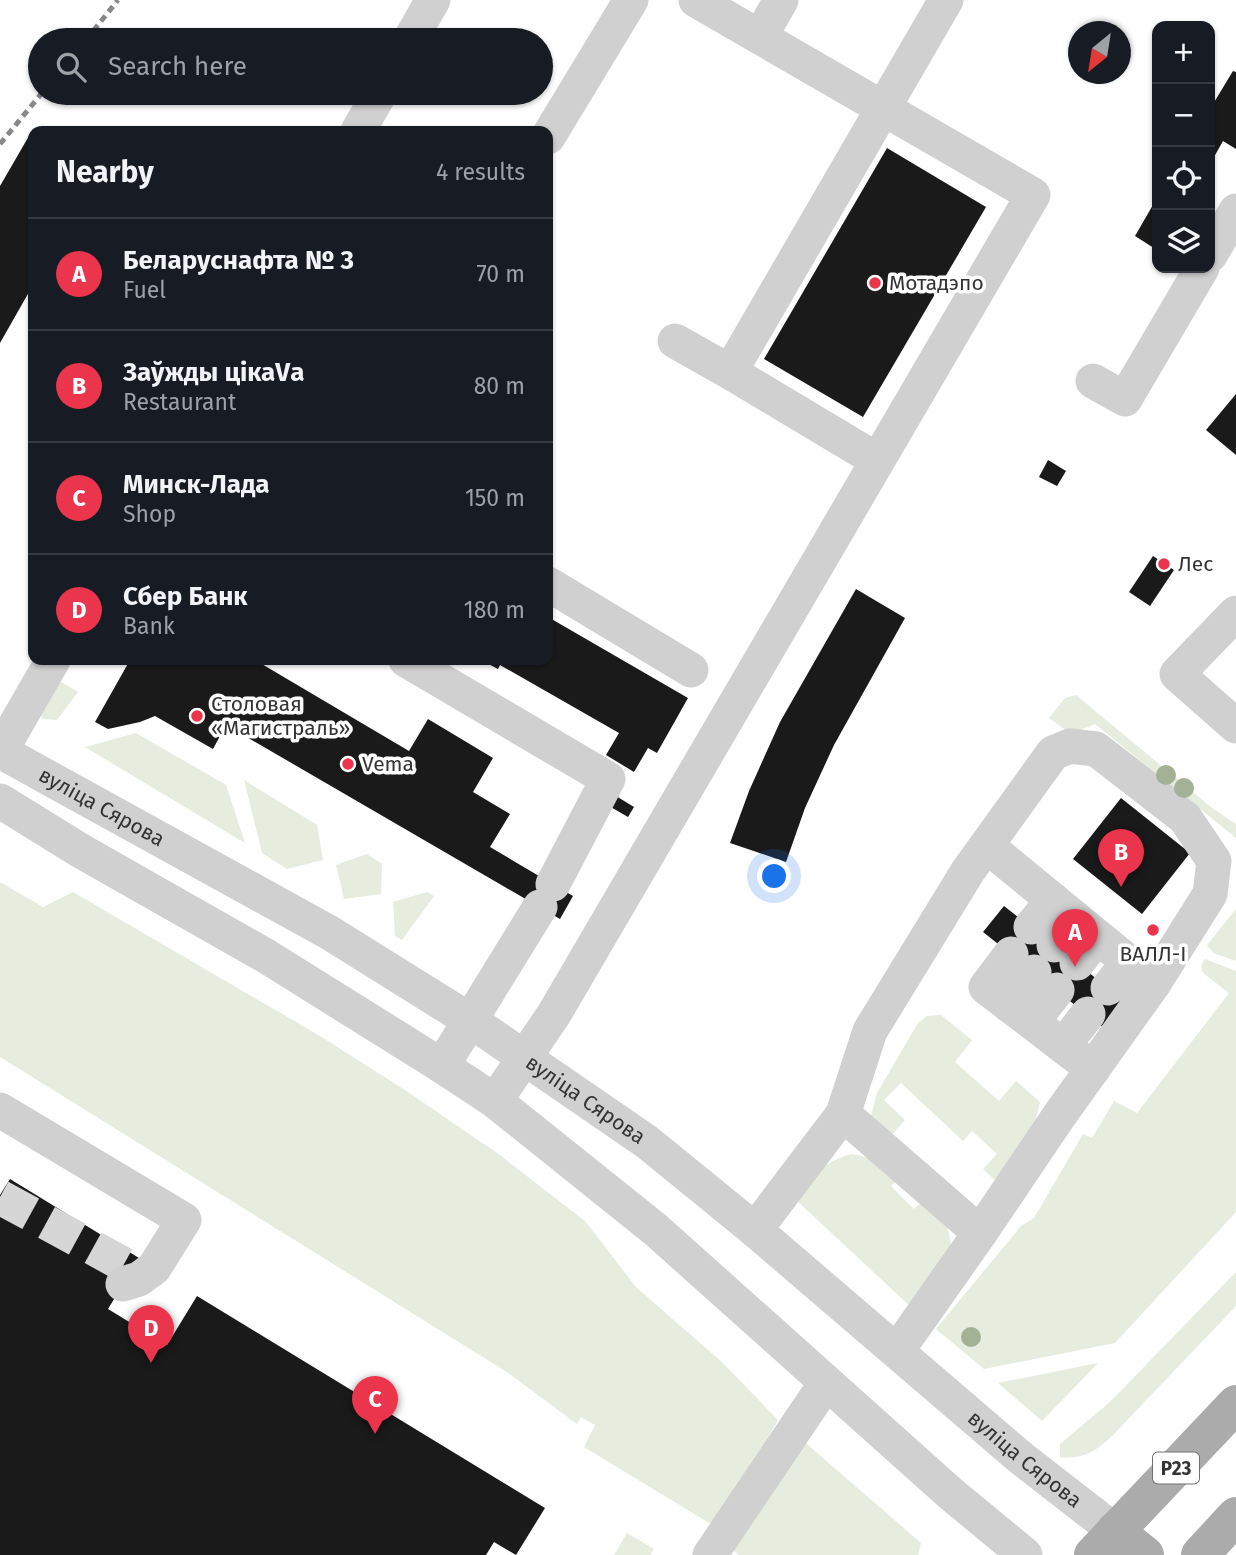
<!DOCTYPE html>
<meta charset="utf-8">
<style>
:root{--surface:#171b24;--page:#242831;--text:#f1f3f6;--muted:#9ea1a6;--line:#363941;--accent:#ea354c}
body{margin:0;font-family:"Fira Sans",sans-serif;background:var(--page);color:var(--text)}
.controls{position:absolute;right:21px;top:21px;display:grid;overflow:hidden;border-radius:14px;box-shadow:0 2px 5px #0004}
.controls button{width:63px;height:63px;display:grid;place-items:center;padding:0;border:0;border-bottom:2px solid var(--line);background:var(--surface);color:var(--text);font:35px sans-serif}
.compass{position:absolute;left:1068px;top:21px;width:63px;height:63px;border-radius:50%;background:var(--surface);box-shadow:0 2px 5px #0004;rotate:210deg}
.you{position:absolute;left:775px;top:877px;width:24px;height:24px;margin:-18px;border:5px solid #fff;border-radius:50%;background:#1a73e8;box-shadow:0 0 0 10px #1a73e833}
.badge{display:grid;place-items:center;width:46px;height:46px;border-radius:50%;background:var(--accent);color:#fff;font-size:23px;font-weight:700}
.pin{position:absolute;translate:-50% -58px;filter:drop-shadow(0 2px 4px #0008)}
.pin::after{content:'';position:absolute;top:37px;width:24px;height:21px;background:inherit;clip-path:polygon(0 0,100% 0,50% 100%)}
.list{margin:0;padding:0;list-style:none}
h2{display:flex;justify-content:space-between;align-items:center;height:91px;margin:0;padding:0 28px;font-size:30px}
h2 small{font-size:23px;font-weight:400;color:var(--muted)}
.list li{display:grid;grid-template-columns:46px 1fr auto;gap:21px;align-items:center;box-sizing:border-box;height:112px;padding:0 28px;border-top:2px solid var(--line)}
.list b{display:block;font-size:26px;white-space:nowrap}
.list p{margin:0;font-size:23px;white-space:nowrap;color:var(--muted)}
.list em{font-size:23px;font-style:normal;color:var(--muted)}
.icon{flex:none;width:38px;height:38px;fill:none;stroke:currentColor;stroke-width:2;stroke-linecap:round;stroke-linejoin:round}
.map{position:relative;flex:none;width:1236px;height:1555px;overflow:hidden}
.search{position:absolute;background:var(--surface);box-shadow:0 2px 5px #0004;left:28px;top:28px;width:525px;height:77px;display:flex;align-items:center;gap:18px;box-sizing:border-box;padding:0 24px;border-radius:38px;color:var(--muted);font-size:26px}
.panel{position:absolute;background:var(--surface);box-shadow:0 2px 5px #0004;left:28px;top:126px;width:525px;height:539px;border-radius:14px}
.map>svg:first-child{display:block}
.green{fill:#e6ecde}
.building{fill:#1a1a1a}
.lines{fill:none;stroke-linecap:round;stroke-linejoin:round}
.minor-tunnel{stroke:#d6d6d6;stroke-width:35;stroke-dasharray:35 18;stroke-linecap:butt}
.minor{stroke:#d0d0d0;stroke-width:35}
.major{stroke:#ababab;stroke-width:38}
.rail{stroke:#888;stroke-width:5;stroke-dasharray:7 5;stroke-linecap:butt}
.tree{fill:#a3b195}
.poi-dot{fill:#ea354c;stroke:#fff;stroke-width:2.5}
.labels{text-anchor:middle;stroke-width:7;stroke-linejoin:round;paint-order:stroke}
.shield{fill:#fff;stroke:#707070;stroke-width:2}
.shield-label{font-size:19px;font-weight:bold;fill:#333}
.poi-label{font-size:21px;fill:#333;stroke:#fff;text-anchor:start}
.street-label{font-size:21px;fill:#333;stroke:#fff}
</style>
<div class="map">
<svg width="1236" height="1555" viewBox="0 0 1236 1555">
<rect width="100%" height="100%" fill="#fff"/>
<!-- green -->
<g class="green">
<path d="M53,677L78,692L57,720L42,719L40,709Z"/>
<path d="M1076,695L1212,808L1236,824V838L1095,724L1071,734L1049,718L1065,698Z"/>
<path d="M136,733L226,785L245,843L85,747Z"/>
<path d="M244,780L317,825L323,860L287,869L262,853Z"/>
<path d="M367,854L382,864L381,894L344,899L336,865Z"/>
<path d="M0,882L43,907L73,892L320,1036L405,1090L497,1153L585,1221L636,1287L723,1363L778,1420L721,1519L709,1523L584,1447L595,1425L581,1417L577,1424L507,1372L0,1057Z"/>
<path d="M427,892L434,896L402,940L395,936L393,902Z"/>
<path d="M1236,909V961L1213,953L1207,945Z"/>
<path d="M1205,959L1236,971V1212L1115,1343L984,1369L936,1329L1021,1226L1034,1218L1083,1134L1092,1138L1114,1101L1137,1113L1229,993L1203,973L1201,966Z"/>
<path d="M941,1015L972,1040L955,1062L999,1101L1016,1081L1040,1102C1035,1132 1014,1158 998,1183L983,1169L997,1154L972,1131L963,1141L901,1083L884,1100L905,1120L888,1139L871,1116L877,1093L918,1023L927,1016Z"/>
<path d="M851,1154C870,1156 885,1166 901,1177L891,1186L914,1209L925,1199C942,1216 948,1221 951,1245L911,1307L796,1200C813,1176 821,1163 851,1154Z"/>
<path d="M1236,1272V1306L1114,1434C1098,1450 1084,1460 1060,1457V1444L1110,1402Z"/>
<path d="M1098,1363L1042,1421L998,1383Z"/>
<path d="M800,1438L921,1543L918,1555H739L730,1548Z"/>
<path d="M627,1533L654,1549L650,1555H614Z"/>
</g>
<!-- building -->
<g class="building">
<path d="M1233,71L1236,72V149L1223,141L1210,164V109Z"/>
<path d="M33,129V285L0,343V186Z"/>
<path d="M887,148L986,207L863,417L764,359Z"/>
<path d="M1157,198V250L1135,236Z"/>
<path d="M1236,394V455L1206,430Z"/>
<path d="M1048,460L1066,471L1057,486L1039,477Z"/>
<path d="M1153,556L1174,570L1150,606L1129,592Z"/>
<path d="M856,589L905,618L834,745L805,808L786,862L730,843L749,791L780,722Z"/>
<path d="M548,617L688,698L657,753L648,748L634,772L606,755L619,733L500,665L498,669L481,660H548Z"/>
<path d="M130,660H255L409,751L428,719L493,758L473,792L510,814L490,847L573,896L560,919L226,725L213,749L155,716L140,722L108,729L95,722Z"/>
<path d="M616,796L634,807L628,817L609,806Z"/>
<path d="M1121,798L1190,853L1142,914L1073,859Z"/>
<path d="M1004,906L1130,1005L1109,1032L983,932Z"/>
<path d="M10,1179L139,1258L108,1309L167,1345L197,1296L545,1508L516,1555L494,1542L486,1555H0V1195Z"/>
</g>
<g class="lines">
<!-- minor-tunnel -->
<path class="minor-tunnel" d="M0,1197L132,1269"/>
<!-- minor -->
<g class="minor">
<path d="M760,37L781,0"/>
<path d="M410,40L433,0"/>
<path d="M358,131L380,93"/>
<path d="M548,137L631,0"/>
<path d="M1210,255L1236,211"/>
<path d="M675,341L730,372"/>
<path d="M1093,381L1125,399L1202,268"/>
<path d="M877,460L730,372L946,0"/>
<path d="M548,584L691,670"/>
<path d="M1236,613L1177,674L1236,726"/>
<path d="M406,660L608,779L553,884"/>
<path id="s1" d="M0,751L330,933L471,1021L647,1142L755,1230L1021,1458L1115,1531"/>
<path d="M0,752L53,660"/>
<path d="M0,801L81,851L266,956L442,1066L495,1101L656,1230L950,1493L1025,1555"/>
<path d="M987,846L1154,983"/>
<path d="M1031,927L1053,900"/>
<path d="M1054,945L1075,918"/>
<path d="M1011,954L986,987L1093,1069"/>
<path d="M1077,963L1097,937"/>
<path d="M1108,988L1129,962"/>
<path d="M1009,1005L1034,972"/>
<path d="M1032,1022L1057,990"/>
<path d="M1063,1046L1088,1014"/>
<path d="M442,1066L540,907"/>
<path d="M495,1101L554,1014L1033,195L696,0"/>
<path d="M0,1110L184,1220L154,1268L139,1279L123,1284"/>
<path d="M843,1114L980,1233"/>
<path d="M755,1230L843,1114L870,1031L968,871L1053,753L1070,746L1096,749L1185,818L1214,861L1210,894L1154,983L1059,1116L980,1233L897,1351"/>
<path d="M710,1555L826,1383"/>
</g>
<!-- major -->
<g class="major">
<path d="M1115,1531L1145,1555"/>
<path d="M1093,1555L1236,1404"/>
<path d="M1200,1555L1236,1516"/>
</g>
<!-- rail -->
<g class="rail">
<path d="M86,40L118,0"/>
<path d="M0,144L42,93"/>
</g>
</g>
<!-- trees -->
<g class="tree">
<circle cx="1166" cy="775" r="10"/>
<circle cx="1184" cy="788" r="10"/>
<circle cx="971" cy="1337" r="10"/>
</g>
<!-- markers -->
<g class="poi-dot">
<circle cx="875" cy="283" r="7"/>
<circle cx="1164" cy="564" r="7"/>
<circle cx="197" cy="716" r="7"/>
<circle cx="348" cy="764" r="7"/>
<circle cx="1153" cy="930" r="7"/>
</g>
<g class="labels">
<!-- shield labels -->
<rect class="shield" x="1153" y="1452.5" width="46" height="31" rx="5"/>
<g class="shield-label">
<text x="1176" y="1475">Р23</text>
</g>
<!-- poi labels -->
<g class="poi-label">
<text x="889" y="290">Мотадэпо</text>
<text x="1178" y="571">Лес</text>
<text x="211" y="711">Столовая<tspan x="211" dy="24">«Магистраль»</tspan></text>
<text x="362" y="771">Vema</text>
<text x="1153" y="961" text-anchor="middle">ВАЛЛ-І</text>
</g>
<!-- street labels -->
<g class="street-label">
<text dy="7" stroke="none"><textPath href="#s1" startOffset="116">вуліца Сярова</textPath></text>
<text dy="7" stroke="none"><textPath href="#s1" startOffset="682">вуліца Сярова</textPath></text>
<text dy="7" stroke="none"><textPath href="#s1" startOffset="1250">вуліца Сярова</textPath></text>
</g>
</g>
</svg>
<div class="controls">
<button>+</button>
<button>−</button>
<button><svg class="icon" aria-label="locate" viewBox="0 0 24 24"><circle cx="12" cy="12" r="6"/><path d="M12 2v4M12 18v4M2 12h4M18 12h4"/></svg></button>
<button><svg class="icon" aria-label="layers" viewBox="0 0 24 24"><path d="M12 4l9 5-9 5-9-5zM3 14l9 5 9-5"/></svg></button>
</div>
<svg class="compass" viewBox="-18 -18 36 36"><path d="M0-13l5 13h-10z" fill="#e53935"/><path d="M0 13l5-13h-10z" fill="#9ea1a6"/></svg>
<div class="you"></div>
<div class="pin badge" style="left:1075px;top:967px">A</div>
<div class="pin badge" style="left:1121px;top:887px">B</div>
<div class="pin badge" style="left:375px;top:1434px">C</div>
<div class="pin badge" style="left:151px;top:1363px">D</div>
<div class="search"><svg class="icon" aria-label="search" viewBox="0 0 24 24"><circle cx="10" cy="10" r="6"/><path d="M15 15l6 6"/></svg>Search here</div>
<section class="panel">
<h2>Nearby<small>4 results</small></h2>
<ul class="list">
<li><span class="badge">A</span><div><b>Беларуснафта № 3</b><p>Fuel</p></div><em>70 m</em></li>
<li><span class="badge">B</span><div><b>Заўжды цікаVа</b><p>Restaurant</p></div><em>80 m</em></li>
<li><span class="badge">C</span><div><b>Минск-Лада</b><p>Shop</p></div><em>150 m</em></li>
<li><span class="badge">D</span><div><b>Сбер Банк</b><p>Bank</p></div><em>180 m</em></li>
</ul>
</section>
</div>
